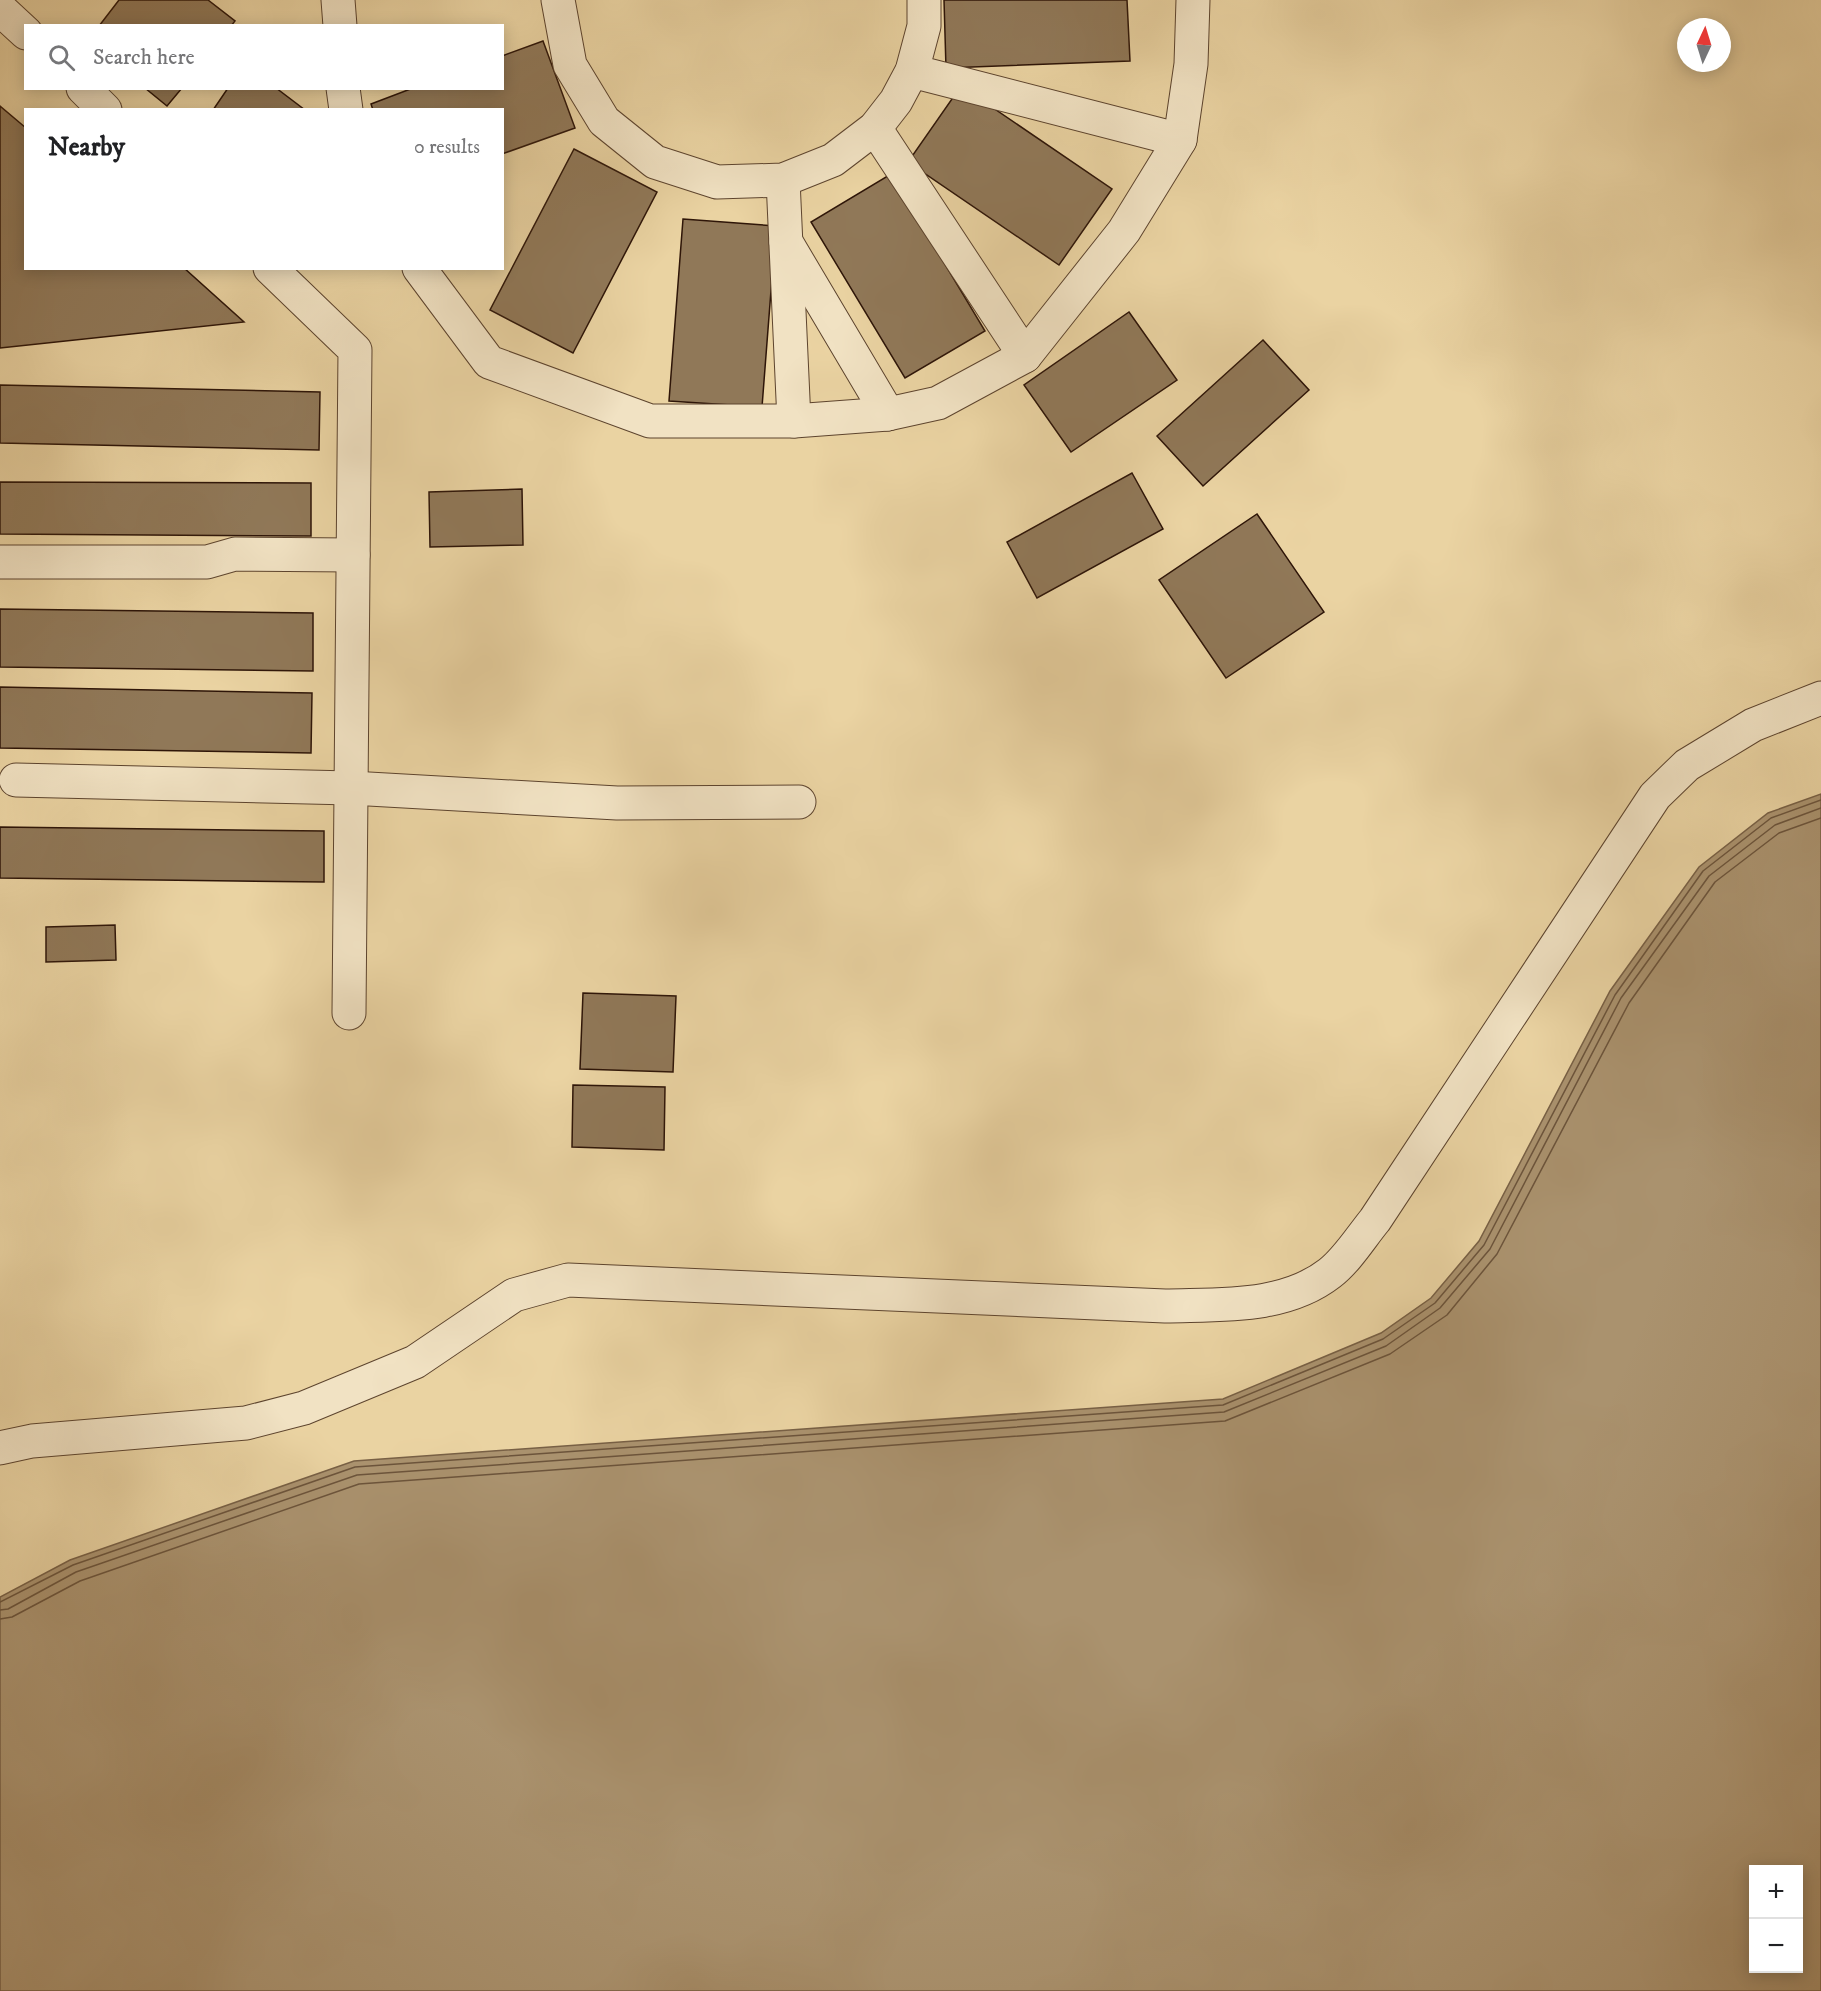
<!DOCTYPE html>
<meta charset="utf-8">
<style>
:root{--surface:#fff;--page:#f2f2f2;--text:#202124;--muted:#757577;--line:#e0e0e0}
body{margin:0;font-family:"IM FELL DW Pica",serif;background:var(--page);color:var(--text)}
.controls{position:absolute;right:18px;bottom:18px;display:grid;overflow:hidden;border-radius:0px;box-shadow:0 3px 15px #0003}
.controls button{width:54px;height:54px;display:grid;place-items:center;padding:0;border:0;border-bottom:2px solid var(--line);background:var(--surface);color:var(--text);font:30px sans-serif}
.compass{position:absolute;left:1677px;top:18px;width:54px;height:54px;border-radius:50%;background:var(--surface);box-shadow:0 3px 15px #0003;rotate:4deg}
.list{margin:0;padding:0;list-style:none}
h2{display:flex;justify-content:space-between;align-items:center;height:78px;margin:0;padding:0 24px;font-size:26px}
h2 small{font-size:20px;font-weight:400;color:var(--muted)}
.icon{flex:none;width:33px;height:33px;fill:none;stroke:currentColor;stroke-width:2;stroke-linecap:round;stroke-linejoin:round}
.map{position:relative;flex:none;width:1821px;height:1991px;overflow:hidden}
.search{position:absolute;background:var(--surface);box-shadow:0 3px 15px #0003;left:24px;top:24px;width:480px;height:66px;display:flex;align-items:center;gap:15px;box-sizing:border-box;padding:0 21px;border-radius:0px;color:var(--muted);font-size:22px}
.panel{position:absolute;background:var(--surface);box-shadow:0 3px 15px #0003;left:24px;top:108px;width:480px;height:162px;border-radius:0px}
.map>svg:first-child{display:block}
.water{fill:#aa926e;stroke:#786045;stroke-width:1.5;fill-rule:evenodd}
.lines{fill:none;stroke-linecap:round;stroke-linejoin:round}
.shore{stroke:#6c543b;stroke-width:1.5}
.building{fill:#907858;stroke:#2e1508;stroke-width:1.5}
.minor-casing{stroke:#5d442e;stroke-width:35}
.minor{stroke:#f1e2c3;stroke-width:33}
</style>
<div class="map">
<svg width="1821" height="1991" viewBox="0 0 1821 1991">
<rect width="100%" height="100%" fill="#ead3a2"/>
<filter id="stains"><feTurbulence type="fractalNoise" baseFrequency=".00333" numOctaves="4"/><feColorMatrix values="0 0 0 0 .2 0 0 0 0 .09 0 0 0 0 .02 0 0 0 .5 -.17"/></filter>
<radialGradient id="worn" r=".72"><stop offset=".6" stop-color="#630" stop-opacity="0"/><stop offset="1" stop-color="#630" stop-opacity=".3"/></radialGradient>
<!-- water -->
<path class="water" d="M1821,794V1991H0V1597L70,1560L354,1461L1223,1399L1381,1333L1431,1298L1479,1241L1610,991L1699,867L1768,813ZM1754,1870H1798V1968H1754Z"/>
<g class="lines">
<!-- shore -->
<g class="shore">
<path d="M0,1602L73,1565L355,1467L1223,1405L1383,1339L1435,1303L1484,1245L1615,995L1703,871L1771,818L1821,800"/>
<path d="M0,1610L8,1609L76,1572L357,1475L1224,1412L1386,1346L1440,1308L1490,1249L1621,998L1709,876L1775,825L1821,808"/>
<path d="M0,1619L12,1617L80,1581L359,1484L1225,1421L1390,1354L1447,1315L1497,1254L1629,1003L1715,882L1779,833L1821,818"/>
</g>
</g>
<!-- building -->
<g class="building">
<path d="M119,0H208L235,21L231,26H99Z"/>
<path d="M944,0H1127L1130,61L946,68Z"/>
<path d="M543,41L575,128L502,154V110H373L371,104L413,88H502V56Z"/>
<path d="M961,86L1112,189L1059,265L908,162Z"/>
<path d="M145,88H182L167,106Z"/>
<path d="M228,88H276L305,110H213Z"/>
<path d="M0,106L26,128V268H184L244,322L0,348Z"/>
<path d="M574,149L657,192L573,353L490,310Z"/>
<path d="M891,174L985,331L905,378L811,222Z"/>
<path d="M683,219L776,226L762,407L669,401Z"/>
<path d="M1129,312L1177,380L1071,452L1024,385Z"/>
<path d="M1263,340L1309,390L1203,486L1157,436Z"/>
<path d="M0,385L320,392L319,450L0,443Z"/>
<path d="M1132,473L1163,529L1037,598L1007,542Z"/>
<path d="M0,482L311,483V536L0,534Z"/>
<path d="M522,489L523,545L430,547L429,492Z"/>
<path d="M1257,514L1324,612L1226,678L1159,580Z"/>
<path d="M0,609L313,613V671L0,667Z"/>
<path d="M0,687L312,693L311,753L0,748Z"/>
<path d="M0,827L324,831V882L0,878Z"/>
<path d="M115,925L116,960L46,962V927Z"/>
<path d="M583,993L676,996L673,1072L580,1069Z"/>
<path d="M573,1085L665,1087L664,1150L572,1147Z"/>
</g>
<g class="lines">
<!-- minor casing -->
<g class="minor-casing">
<g id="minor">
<path d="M338,0L340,26"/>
<path d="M558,0L570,65L604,121L655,162L717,182L783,180L833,160L875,128L896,101L912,71L924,26V0"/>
<path d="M0,9L26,33"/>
<path d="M912,71L1180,140"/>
<path d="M83,88L105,110"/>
<path d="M343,88L346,110"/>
<path d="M875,128L1025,356"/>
<path d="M783,180L794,421"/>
<path d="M786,242L888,414"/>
<path d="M270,268L355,350L349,1013"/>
<path d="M419,268L489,362L650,421H794L888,414L938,403L1025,356L1124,231L1180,140L1191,64L1193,0"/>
<path d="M0,562H207L235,554L353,555"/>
<path d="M16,780L351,788L617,803L799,802"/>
<path d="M0,1448L32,1441L246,1423L304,1408L415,1362L514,1295L568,1280L1165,1306C1220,1304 1284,1309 1330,1273C1347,1260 1361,1237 1375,1220L1655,796L1687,765L1753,725L1821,698"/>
</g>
</g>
<!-- minor -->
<use href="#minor" class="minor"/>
</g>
<rect width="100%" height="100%" filter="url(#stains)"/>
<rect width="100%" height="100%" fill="url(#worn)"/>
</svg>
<div class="controls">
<button>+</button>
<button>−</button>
</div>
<svg class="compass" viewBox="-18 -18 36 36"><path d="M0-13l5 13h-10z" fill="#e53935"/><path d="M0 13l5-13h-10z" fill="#757577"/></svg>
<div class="search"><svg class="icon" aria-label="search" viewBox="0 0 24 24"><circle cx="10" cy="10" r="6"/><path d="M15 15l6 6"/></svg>Search here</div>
<section class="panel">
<h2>Nearby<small>0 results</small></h2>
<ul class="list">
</ul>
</section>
</div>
